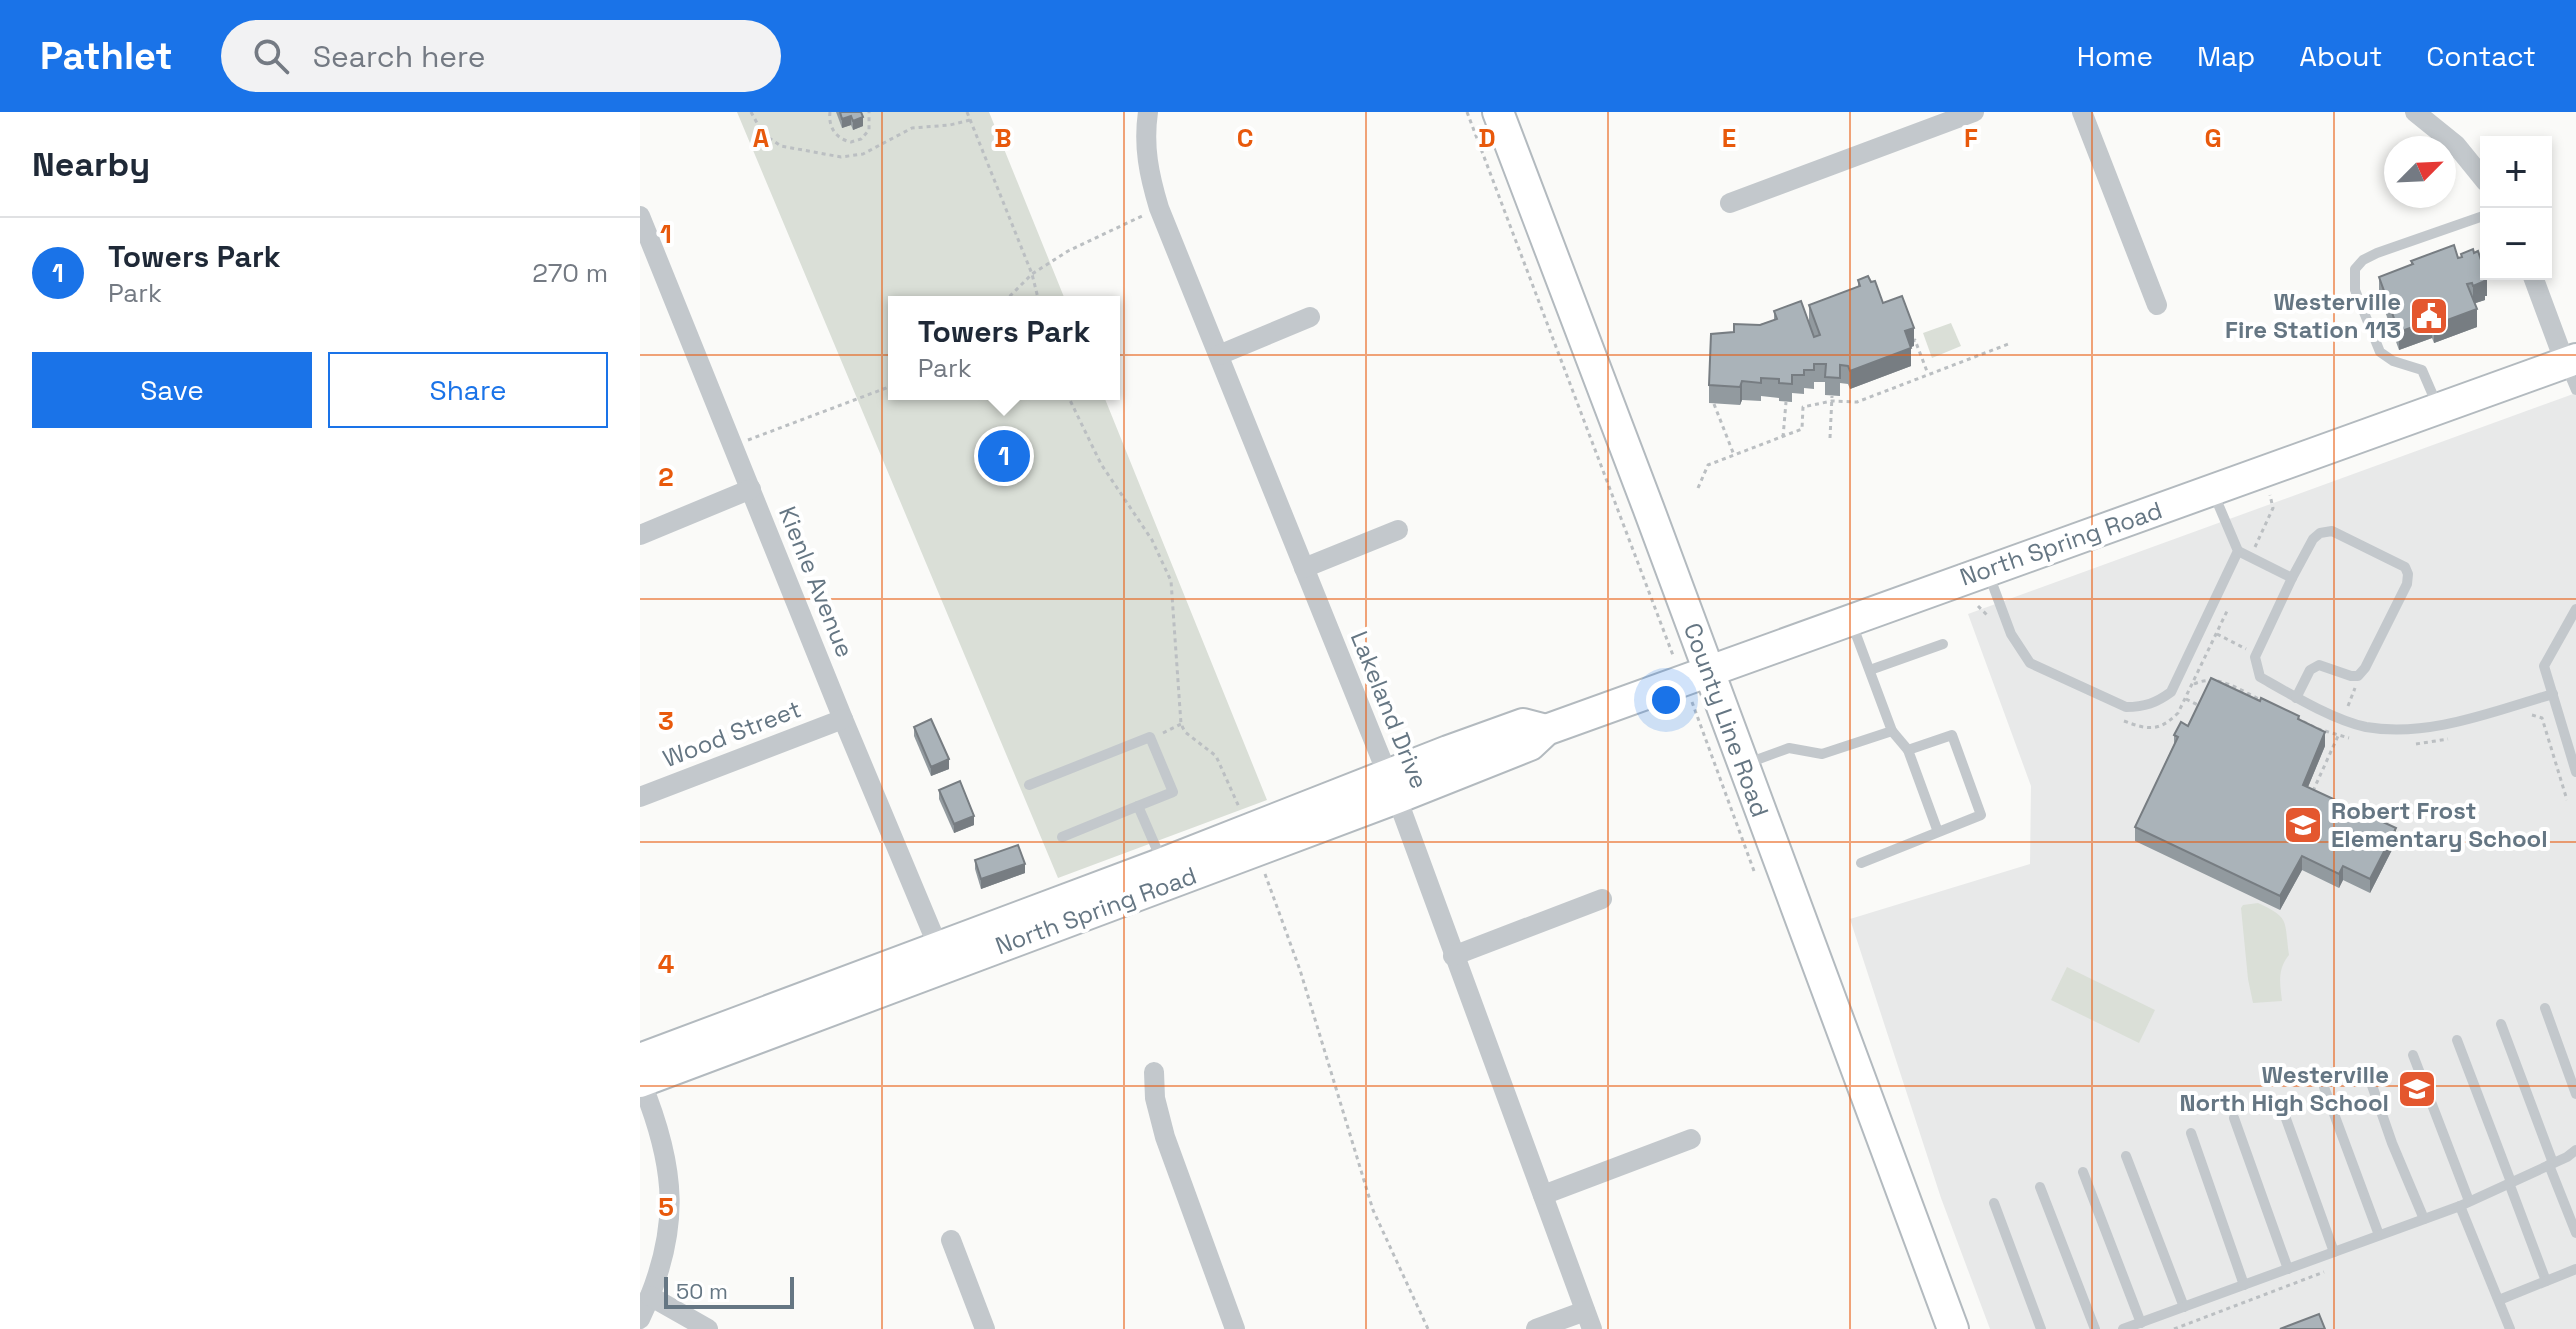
<!DOCTYPE html>
<meta charset="utf-8">
<style>
:root{--surface:#fff;--page:#f2f2f3;--text:#1f2937;--muted:#747a83;--line:#e0e1e3;--accent:#1a73e8}
body{margin:0;font-family:"Space Grotesk",sans-serif;background:var(--page);color:var(--text)}
.controls{position:absolute;right:24px;top:24px;display:grid;overflow:hidden;border-radius:0px;box-shadow:0 4px 12px #0003}
.controls button{width:72px;height:72px;display:grid;place-items:center;padding:0;border:0;border-bottom:2px solid var(--line);background:var(--surface);color:var(--text);font:40px sans-serif}
.compass{position:absolute;left:1744px;top:24px;width:72px;height:72px;border-radius:50%;background:var(--surface);box-shadow:0 4px 12px #0003;rotate:66deg}
.scale{position:absolute;left:24px;bottom:20px;width:130px;box-sizing:border-box;padding-left:8px;border:4px solid #657683;border-top:0;font-size:22px;line-height:28px;white-space:nowrap;color:#657683;-webkit-text-stroke:6px #fff;paint-order:stroke}
.you{position:absolute;left:1026px;top:588px;width:28px;height:28px;margin:-20px;border:6px solid #fff;border-radius:50%;background:#1a73e8;box-shadow:0 0 0 12px #1a73e833}
.badge{display:grid;place-items:center;width:52px;height:52px;border-radius:50%;background:var(--accent);color:#fff;font-size:26px;font-weight:700}
.pin{position:absolute;translate:-50% -50%;border:4px solid #fff;box-shadow:0 2px 8px #0006}
.popup{position:absolute;left:248px;top:184px;width:232px;height:104px;box-sizing:border-box;display:grid;place-content:center;border-radius:0px;background:var(--surface);filter:drop-shadow(0 2px 6px #0005);font-size:26px;white-space:nowrap;color:var(--muted)}
.popup b{font-size:30px;color:var(--text)}
.popup::after{content:'';position:absolute;left:50%;top:100%;margin-left:-16px;border:16px solid transparent;border-top-color:var(--surface)}
.list{margin:0;padding:0;list-style:none}
h2{display:flex;justify-content:space-between;align-items:center;height:104px;margin:0;padding:0 32px;font-size:34px}
h2 small{font-size:26px;font-weight:400;color:var(--muted)}
.list li{display:grid;grid-template-columns:52px 1fr auto;gap:24px;align-items:center;box-sizing:border-box;height:112px;padding:0 32px;border-top:2px solid var(--line)}
.list b{display:block;font-size:30px;white-space:nowrap}
.list p{margin:0;font-size:26px;white-space:nowrap;color:var(--muted)}
.list em{font-size:26px;font-style:normal;color:var(--muted)}
.actions{display:flex;gap:16px;padding:24px 32px}
.actions a{flex:1;padding:18px 0;border:2px solid var(--accent);border-radius:0px;text-align:center;font-size:28px;color:var(--accent)}
.actions .main{background:var(--accent);color:#fff}
.icon{flex:none;width:44px;height:44px;fill:none;stroke:currentColor;stroke-width:2;stroke-linecap:round;stroke-linejoin:round}
.map{position:relative;flex:none;width:1936px;height:1217px;overflow:hidden}
header{display:flex;align-items:center;gap:48px;box-sizing:border-box;height:112px;padding:0 40px;background:var(--accent);color:#fff}
header strong{font-size:38px}
nav{display:flex;gap:44px;margin-inline-start:auto;font-size:28px}
.search{width:560px;height:72px;background:var(--page);display:flex;align-items:center;gap:20px;box-sizing:border-box;padding:0 28px;border-radius:44px;color:var(--muted);font-size:30px}
main{display:flex}
aside{flex:1;background:var(--surface)}
.map>svg:first-child{display:block}
.built{fill:#e8e9e9}
.green{fill:#dadfd7}
.lines{fill:none;stroke-linecap:round;stroke-linejoin:round}
.secondary-casing{stroke:#b3babf;stroke-width:34}
.path{stroke:#bbbfc2;stroke-width:3;stroke-dasharray:4 4;stroke-linecap:butt}
.lane{stroke:#c3c8cc;stroke-width:10}
.street{stroke:#c3c8cc;stroke-width:20}
.secondary{stroke:#fff;stroke-width:30}
.wall{fill:#929a9f}
.shaded-wall{fill:#777d82}
.building{fill:#aab3b9;stroke:#777d82;stroke-width:2}
.grid{fill:none;stroke:#e8590c;stroke-width:2;stroke-opacity:0.55}
.labels{text-anchor:middle;stroke-width:8;stroke-linejoin:round;paint-order:stroke}
.poi-label{font-size:24px;font-weight:bold;fill:#657683;stroke:#fff;text-anchor:end}
.street-label{font-size:24px;fill:#657683;stroke:#fff}
.grid-label{font-size:26px;text-anchor:middle;font-weight:bold;fill:#e8590c;stroke:#fff;stroke-width:8;stroke-linejoin:round;paint-order:stroke}
</style>
<header>
<strong>Pathlet</strong>
<div class="search"><svg class="icon" aria-label="search" viewBox="0 0 24 24"><circle cx="10" cy="10" r="6"/><path d="M15 15l6 6"/></svg>Search here</div>
<nav><a>Home</a><a>Map</a><a>About</a><a>Contact</a></nav>
</header>
<main>
<aside>
<h2>Nearby<small></small></h2>
<ul class="list">
<li><span class="badge">1</span><div><b>Towers Park</b><p>Park</p></div><em>270 m</em></li>
</ul>
<div class="actions"><a class="main">Save</a><a>Share</a></div>
</aside>
<div class="map">
<svg width="1936" height="1217" viewBox="0 0 1936 1217">
<rect width="100%" height="100%" fill="#fafaf8"/>
<!-- built -->
<path class="built" d="M1936,281V1217H1350L1301,1086L1210,807L1390,752L1391,674L1328,502Z"/>
<!-- green -->
<g class="green">
<path d="M97,0H349L426,190H254V282H463L627,688L418,766Z"/>
<path d="M1311,211L1321,234L1292,246L1283,221Z"/>
<path d="M1618,791C1651,806 1644,809 1649,843C1637,858 1640,871 1642,889L1613,891L1608,867L1601,796L1603,793Z"/>
<path d="M1427,855L1515,898L1499,931L1411,888Z"/>
</g>
<g class="lines">
<!-- secondary casing -->
<g class="secondary-casing">
<g id="secondary">
<path d="M858,0L1008,395L1313,1217"/>
<path d="M0,947L523,751L808,639L883,612L906,618"/>
<path d="M0,970L757,686L890,633L906,618L1936,247"/>
</g>
</g>
<!-- path -->
<g class="path">
<path d="M111,0L123,22L141,34L201,45L223,42L272,16L310,13L330,8"/>
<path d="M190,0C188,15 196,27 211,30L221,27L229,18V0"/>
<path d="M327,0L392,162L399,190"/>
<path d="M827,0L1034,546"/>
<path d="M364,190L392,162L428,139L502,104"/>
<path d="M1272,230L1275,228L1288,262"/>
<path d="M427,282L461,352L512,428L531,469L541,612L545,620L576,644L599,695"/>
<path d="M1074,292L1094,343"/>
<path d="M1143,325L1146,290"/>
<path d="M1190,326L1192,284"/>
<path d="M108,328L254,273"/>
<path d="M1058,376L1068,353L1162,317L1163,295L1192,289L1217,290L1371,231"/>
<path d="M1615,435L1633,396L1630,383"/>
<path d="M1338,494L1348,504"/>
<path d="M1577,522L1606,537"/>
<path d="M1554,572C1578,561 1599,578 1621,588"/>
<path d="M1546,587L1560,594"/>
<path d="M1052,590L1114,759"/>
<path d="M1708,594L1715,576"/>
<path d="M1892,603L1902,606L1927,688"/>
<path d="M1656,606L1678,617L1709,626"/>
<path d="M1484,609C1508,618 1519,620 1538,601L1588,497"/>
<path d="M523,621L541,612"/>
<path d="M1776,632L1808,627"/>
<path d="M1673,679L1698,624"/>
<path d="M625,762L660,858L733,1098L788,1217"/>
<path d="M1534,1217L1684,1160"/>
</g>
<!-- lane -->
<g class="lane">
<path d="M1926,254L1936,278"/>
<path d="M1798,295L1782,258L1753,249L1740,240L1715,178V157L1723,148L1737,141L1846,103"/>
<path d="M1598,439L1652,466L1615,545L1620,565C1650,582 1693,608 1726,615C1789,626 1854,599 1913,582"/>
<path d="M1349,463L1371,522L1390,551L1486,595C1505,595 1516,591 1531,580L1598,439L1573,380"/>
<path d="M1652,466L1673,427L1680,421L1692,419L1765,455L1768,462L1767,472L1725,556L1718,564H1711L1679,553L1670,558L1656,586"/>
<path d="M1936,497L1904,554L1936,660"/>
<path d="M1230,558L1303,532"/>
<path d="M1252,619L1268,638"/>
<path d="M1108,651L1149,636L1182,642L1252,619L1211,509"/>
<path d="M389,673L510,625L533,680L498,694"/>
<path d="M422,725L498,694L521,747"/>
<path d="M1221,751L1341,703L1312,623L1268,638L1298,720"/>
<path d="M1905,896L1936,982"/>
<path d="M1861,912L1913,1051"/>
<path d="M1817,928L1871,1070"/>
<path d="M1773,943L1829,1089"/>
<path d="M1727,959L1752,1031L1784,1107"/>
<path d="M1684,975L1739,1123"/>
<path d="M1640,990L1694,1140"/>
<path d="M1594,1006L1648,1157"/>
<path d="M1551,1021L1604,1173"/>
<path d="M1486,1044L1544,1195"/>
<path d="M1909,1053L1936,1121"/>
<path d="M1443,1060L1501,1211"/>
<path d="M1869,1071L1906,1169"/>
<path d="M1400,1075L1455,1217"/>
<path d="M1354,1091L1401,1217"/>
<path d="M1820,1094L1870,1217"/>
<path d="M1859,1188L1936,1157"/>
<path d="M1483,1217L1820,1094L1927,1045L1936,1038"/>
</g>
<!-- street -->
<g class="street">
<path d="M508,0C503,34 509,63 519,96L757,686L952,1217"/>
<path d="M1442,0L1517,193"/>
<path d="M1775,0L1816,33L1846,70"/>
<path d="M1090,91L1334,0"/>
<path d="M0,104L203,607L302,844"/>
<path d="M1892,162L1925,251"/>
<path d="M579,243L670,205"/>
<path d="M0,423L111,377"/>
<path d="M664,456L758,418"/>
<path d="M0,685L203,607"/>
<path d="M813,844L962,787"/>
<path d="M514,960L515,986L525,1025L595,1217"/>
<path d="M0,967C37,1056 42,1118 0,1207"/>
<path d="M903,1083L1051,1027"/>
<path d="M311,1128L345,1217"/>
<path d="M10,1184L68,1217"/>
<path d="M896,1217L945,1199"/>
</g>
<!-- secondary -->
<use href="#secondary" class="secondary"/>
</g>
<!-- wall -->
<g class="wall">
<path d="M196,0H221L223,14L213,18L211,13L202,16Z"/>
<path d="M1818,146L1847,184H1845V188L1835,191L1837,215L1794,231L1792,226L1759,238L1739,183V165L1771,153V149Z"/>
<path d="M1218,168L1231,170L1243,191L1274,234L1271,235V254L1210,277L1208,272L1200,271V284L1185,283V270H1174V277L1164,276V282L1152,281V290L1139,289V286L1121,284V289L1102,288L1100,293L1069,291V273L1094,220L1134,208V199L1169,212V193L1218,175Z"/>
<path d="M1659,608L1685,634L1668,675L1756,730L1730,781L1703,768L1699,776L1662,758L1640,798L1495,729V715L1534,632V623L1548,614Z"/>
<path d="M274,615L309,657L291,664L274,624Z"/>
<path d="M299,678L334,713L314,721L299,687Z"/>
<path d="M335,748L385,761L341,777L335,757Z"/>
</g>
<!-- shaded-wall -->
<g class="shaded-wall">
<path d="M211,4V13L202,16V7Z"/>
<path d="M223,5V14L213,18V9Z"/>
<path d="M1847,166V184H1845V188L1833,192V174Z"/>
<path d="M1837,197V215L1794,231V213Z"/>
<path d="M1792,208V226L1759,238V220Z"/>
<path d="M1274,216V234L1265,237V219Z"/>
<path d="M1271,236V254L1210,277V259Z"/>
<path d="M1102,269V288L1100,293V275Z"/>
<path d="M1685,620V634L1663,687V673Z"/>
<path d="M309,647V657L291,664V655Z"/>
<path d="M334,704V713L314,721V712Z"/>
<path d="M1756,716V730L1730,781V767Z"/>
<path d="M1662,744V758L1640,798V784Z"/>
<path d="M385,752V761L341,777V767Z"/>
<path d="M1703,754V768L1699,776V762Z"/>
</g>
<!-- building -->
<g class="building">
<path d="M200,0H221L223,5L213,9L211,4L202,7Z"/>
<path d="M1814,133L1818,146L1822,145L1821,142L1833,137L1834,141L1838,139L1847,166L1844,167L1845,169L1833,174L1832,171L1827,172L1837,197L1794,213L1792,208L1759,220L1739,165L1773,152L1771,149Z"/>
<path d="M1228,164L1231,170L1235,169L1243,191L1262,184L1274,216L1265,219L1271,236L1210,259L1208,254L1200,253V266L1185,265L1186,252H1174V258H1164V263H1152V272L1139,271V267L1121,266V271L1102,269L1100,275L1069,273L1071,222L1094,220V212L1120,213L1137,207L1134,199L1161,189L1174,225L1180,223L1169,193L1220,174L1218,168Z"/>
<path d="M1571,566L1620,589L1621,586L1659,604L1658,607L1685,620L1663,673L1756,716L1730,767L1703,754L1699,762L1662,744L1640,784L1495,715L1538,625L1534,623L1541,610L1548,614Z"/>
<path d="M291,607L309,647L291,655L274,615Z"/>
<path d="M320,669L334,704L314,712L299,678Z"/>
<path d="M378,733L385,752L341,767L335,748Z"/>
<path d="M1679,1202L1685,1217H1640Z"/>
</g>
<!-- grid -->
<path class="grid" d="M242,0V1217M484,0V1217M726,0V1217M968,0V1217M1210,0V1217M1452,0V1217M1694,0V1217M0,243H1936M0,487H1936M0,730H1936M0,974H1936"/>
<!-- icons -->
<defs>
<g id="civic-square" transform="scale(2)"><rect x="-9" y="-9" width="18" height="18" rx="4" fill="#e4572e" stroke="#fff"/><path d="M-.6-6.5H3V-4.5H.6V-3L4-1V1h2V6H-6V1h2V-1L-.6-3ZM-1.2 2.5V6h2.4V2.5Z" fill="#fff"/></g>
<g id="school-square" transform="scale(2)"><rect x="-9" y="-9" width="18" height="18" rx="4" fill="#e4572e" stroke="#fff"/><path d="M0-5L7-2L0 1L-7-2ZM-4 1L0 2.5L4 1V4Q0 6-4 4Z" fill="#fff"/></g>
</defs>
<g fill-rule="evenodd">
<use href="#civic-square" x="1789" y="204"/>
<use href="#school-square" x="1663" y="713"/>
<use href="#school-square" x="1777" y="977"/>
</g>
<g class="labels">
<!-- poi labels -->
<g class="poi-label">
<text x="1761" y="198">Westerville<tspan x="1761" dy="28">Fire Station 113</tspan></text>
<text x="1691" y="707" text-anchor="start">Robert Frost<tspan x="1691" dy="28">Elementary School</tspan></text>
<text x="1749" y="971">Westerville<tspan x="1749" dy="28">North High School</tspan></text>
</g>
<!-- street labels -->
<g class="street-label">
<text transform="translate(1421 432) rotate(-19)" y="8">North Spring Road</text>
<text transform="translate(176 470) rotate(68)" y="8">Kienle Avenue</text>
<text transform="translate(749 598) rotate(68)" y="8">Lakeland Drive</text>
<text transform="translate(1086 608) rotate(70)" y="8">County Line Road</text>
<text transform="translate(92 622) rotate(-21)" y="8">Wood Street</text>
<text transform="translate(456 799) rotate(-20)" y="8">North Spring Road</text>
</g>
</g>
<g class="grid-label">
<text x="121" y="35">A</text>
<text x="363" y="35">B</text>
<text x="605" y="35">C</text>
<text x="847" y="35">D</text>
<text x="1089" y="35">E</text>
<text x="1331" y="35">F</text>
<text x="1573" y="35">G</text>
<text x="26" y="131">1</text>
<text x="26" y="374">2</text>
<text x="26" y="618">3</text>
<text x="26" y="861">4</text>
<text x="26" y="1104">5</text>
</g>
</svg>
<div class="controls">
<button>+</button>
<button>−</button>
</div>
<svg class="compass" viewBox="-18 -18 36 36"><path d="M0-13l5 13h-10z" fill="#e53935"/><path d="M0 13l5-13h-10z" fill="#747a83"/></svg>
<div class="scale">50 m</div>
<div class="you"></div>
<div class="pin badge" style="left:364px;top:344px">1</div>
<div class="popup"><b>Towers Park</b>Park</div>
</div>
</main>
